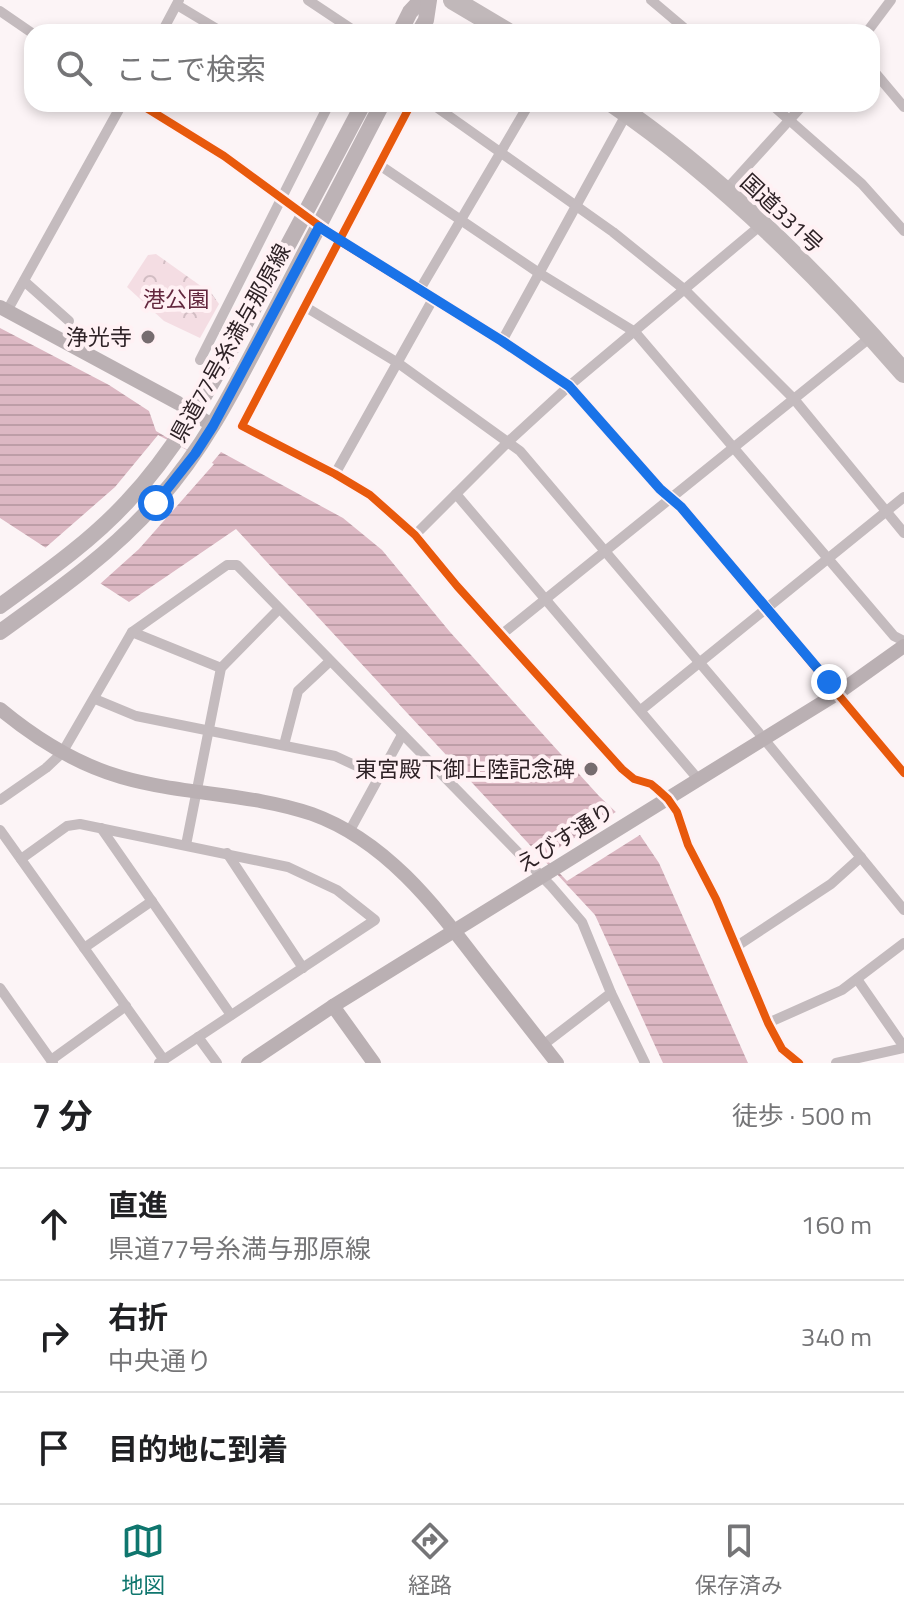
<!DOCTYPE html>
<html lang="ja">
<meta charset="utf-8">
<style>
:root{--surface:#fff;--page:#f6f6f6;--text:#202124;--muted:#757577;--line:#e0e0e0;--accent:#0f766e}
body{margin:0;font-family:"Titillium Web","Noto Sans JP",sans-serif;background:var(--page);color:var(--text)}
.stop{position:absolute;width:24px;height:24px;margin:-18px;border:6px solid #1a73e8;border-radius:50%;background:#fff}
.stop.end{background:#1a73e8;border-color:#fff;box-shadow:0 2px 8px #0008}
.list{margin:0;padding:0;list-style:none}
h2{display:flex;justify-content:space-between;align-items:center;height:104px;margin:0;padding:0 32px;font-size:34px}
h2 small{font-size:26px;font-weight:400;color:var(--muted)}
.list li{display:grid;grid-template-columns:52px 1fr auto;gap:24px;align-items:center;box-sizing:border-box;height:112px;padding:0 32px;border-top:2px solid var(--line)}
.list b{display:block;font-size:30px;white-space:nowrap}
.list p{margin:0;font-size:26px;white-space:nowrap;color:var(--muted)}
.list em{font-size:26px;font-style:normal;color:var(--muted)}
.icon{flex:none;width:44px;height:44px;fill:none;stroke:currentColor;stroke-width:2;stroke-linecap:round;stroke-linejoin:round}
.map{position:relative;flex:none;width:904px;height:1063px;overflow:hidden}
.search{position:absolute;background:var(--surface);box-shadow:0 4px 12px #0003;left:24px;right:24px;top:24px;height:88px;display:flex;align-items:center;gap:20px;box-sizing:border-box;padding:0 28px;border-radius:24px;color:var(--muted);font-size:30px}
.sheet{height:440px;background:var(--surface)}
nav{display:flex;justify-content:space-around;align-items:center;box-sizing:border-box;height:112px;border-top:2px solid var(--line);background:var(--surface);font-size:22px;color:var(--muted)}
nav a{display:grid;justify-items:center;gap:4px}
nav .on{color:var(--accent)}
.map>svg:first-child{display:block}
.forest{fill:url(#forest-crowns)}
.water{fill:url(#water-rules)}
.pier{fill:#fcf4f6}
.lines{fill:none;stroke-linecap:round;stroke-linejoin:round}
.street{stroke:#c4bbbe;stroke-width:10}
.secondary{stroke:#bab0b3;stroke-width:14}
.primary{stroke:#bdb3b6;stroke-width:16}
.highway{stroke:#c1b8ba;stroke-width:20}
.cycleway-casing{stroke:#fff1f4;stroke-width:13}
.cycleway{stroke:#e8590c;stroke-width:8}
.route{stroke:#1a73e8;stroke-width:10}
.poi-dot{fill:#766c6f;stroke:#fff1f4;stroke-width:3}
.labels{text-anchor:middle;stroke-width:8;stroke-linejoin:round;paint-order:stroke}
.street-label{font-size:22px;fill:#2e2226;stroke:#fff1f4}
.park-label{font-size:22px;fill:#63283e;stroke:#fff1f4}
.poi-label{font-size:22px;fill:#2e2226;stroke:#fff1f4;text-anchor:end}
</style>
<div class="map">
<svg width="904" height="1063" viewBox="0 0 904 1063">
<defs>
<pattern id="forest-crowns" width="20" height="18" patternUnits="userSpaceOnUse" patternTransform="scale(2)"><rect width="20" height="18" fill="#f4dde3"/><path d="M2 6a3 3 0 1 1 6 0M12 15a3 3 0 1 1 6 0" fill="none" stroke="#d2bdc3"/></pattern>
<pattern id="water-rules" width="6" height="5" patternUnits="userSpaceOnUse" patternTransform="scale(2)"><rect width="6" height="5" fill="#dcb8c3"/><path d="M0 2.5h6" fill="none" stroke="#bd9ea7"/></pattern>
</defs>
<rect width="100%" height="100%" fill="#fcf4f6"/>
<!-- forest -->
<path class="forest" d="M156,254L212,294L219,304L200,338L164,321L127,287L148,255Z"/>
<!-- water -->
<path class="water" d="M0,328L109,385L149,411L156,431L211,464L221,452L343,518L382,550L450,632L599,796L640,835L659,863L748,1063H663L595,915L236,529L129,602L0,518Z"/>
<!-- pier -->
<g class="pier">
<path d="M158,435L214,464L139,549L100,584L44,549L115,487Z"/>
<path d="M619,810L643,833L567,881L544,857Z"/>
</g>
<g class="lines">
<!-- street -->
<g class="street">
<path d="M308,0L356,32"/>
<path d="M651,0L689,32"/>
<path d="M177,5L222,32"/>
<path d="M0,11L32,33"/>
<path d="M162,32L179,0"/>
<path d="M867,32L891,0"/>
<path d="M872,69L904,107"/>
<path d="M140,104L224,156L340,241L502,341L569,386L660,489L681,507L904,773"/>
<path d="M411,104L242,426L335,474L370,495L415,535L457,586L622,769L634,779L651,784L657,789L668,799L677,812L688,845L716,899L768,1023L782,1049L799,1063"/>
<path d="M432,104L613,232L685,290L794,399L904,533"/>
<path d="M771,104L862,184L904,231"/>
<path d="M378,164L539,273L635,332L894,636L904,641"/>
<path d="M725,191L804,104"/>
<path d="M24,281L69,321"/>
<path d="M419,291L529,104"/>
<path d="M304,306L398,363L520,451L755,728L904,910"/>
<path d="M7,311L122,104"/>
<path d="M502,341L627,113"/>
<path d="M200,360L329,104"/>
<path d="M335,474L433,299"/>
<path d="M456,494L698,779"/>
<path d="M415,535L509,441L569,386L761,225"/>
<path d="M132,632L221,668"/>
<path d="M501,635L872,336"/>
<path d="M95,699L136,716L335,756L378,776"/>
<path d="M641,710L904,497"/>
<path d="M284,745L298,691L329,662"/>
<path d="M0,800L46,768L62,753L132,632L227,565H237L551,886L582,922L611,993L645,1063"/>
<path d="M101,828L231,1015"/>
<path d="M0,830L164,1060"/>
<path d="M349,832L402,735"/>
<path d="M186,845L221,668L279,609"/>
<path d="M227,853L303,968"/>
<path d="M21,859L67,826L80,824L288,867L337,890L375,920L159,1063"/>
<path d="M737,946L831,884L861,857"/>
<path d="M84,948L152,901"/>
<path d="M857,979L904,1047"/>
<path d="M0,988L53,1063"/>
<path d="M768,1023L842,990L904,943"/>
<path d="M198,1037L217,1063"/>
<path d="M543,1045L611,993"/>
<path d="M51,1060L126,1006"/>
<path d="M836,1063L904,1048"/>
</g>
<!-- secondary -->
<g class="secondary">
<path d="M0,307L178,403L213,426"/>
<path d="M0,709C35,738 76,764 121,777C183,795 251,793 312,814C387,841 436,907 482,967C507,999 532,1031 557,1063"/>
<path d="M333,1006L374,1063"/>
<path d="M248,1063L333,1006L838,693L904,646"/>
</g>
<!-- primary -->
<g class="primary">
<path d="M400,32L410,12L421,0"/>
<path d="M419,32L426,20L429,0"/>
<path d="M0,606C44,574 90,542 127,502C176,450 210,387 245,324C285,252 324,178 363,104"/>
<path d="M0,632C56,592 113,552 158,500C206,446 237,383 270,320C308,248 345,176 382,104"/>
</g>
<!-- highway -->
<g class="highway">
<path d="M453,0L507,32"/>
<path d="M614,104C722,178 818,274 904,373"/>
</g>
<!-- cycleway casing -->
<g class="cycleway-casing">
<g id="cycleway">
<path d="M140,104L224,156L340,241L502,341L569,386L660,489L681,507L904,773"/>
<path d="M411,104L242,426L335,474L370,495L415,535L457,586L622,769L634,779L651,784L657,789L668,799L677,812L688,845L716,899L768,1023L782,1049L799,1063"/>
</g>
</g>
<!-- cycleway -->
<use href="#cycleway" class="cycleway"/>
</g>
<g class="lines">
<!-- route -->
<path class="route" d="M156,503L195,454L213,426L319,227L502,341L569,386L660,489L681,507L829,682"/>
</g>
<!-- markers -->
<g class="poi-dot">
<circle cx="148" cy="337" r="8"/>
<circle cx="591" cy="769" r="8"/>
</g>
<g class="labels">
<!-- street labels -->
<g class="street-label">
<text transform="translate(782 213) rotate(43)" y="8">国道331号</text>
<text transform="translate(230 343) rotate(-61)" y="8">県道77号糸満与那原線</text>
<text transform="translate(565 837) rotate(-32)" y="8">えびす通り</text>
</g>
<!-- park labels -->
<g class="park-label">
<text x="176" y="307">港公園</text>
</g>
<!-- poi labels -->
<g class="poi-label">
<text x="132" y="345">浄光寺</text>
<text x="575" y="777">東宮殿下御上陸記念碑</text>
</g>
</g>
</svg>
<div class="stop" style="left:156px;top:503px"></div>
<div class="stop end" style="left:829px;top:682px"></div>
<div class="search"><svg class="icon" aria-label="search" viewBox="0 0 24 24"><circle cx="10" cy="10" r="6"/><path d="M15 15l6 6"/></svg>ここで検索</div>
</div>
<section class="sheet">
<h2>7 分<small>徒歩 · 500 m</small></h2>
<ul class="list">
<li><svg class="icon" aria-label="ahead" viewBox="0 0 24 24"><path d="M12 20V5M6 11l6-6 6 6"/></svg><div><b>直進</b><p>県道77号糸満与那原線</p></div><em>160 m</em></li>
<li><svg class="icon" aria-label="right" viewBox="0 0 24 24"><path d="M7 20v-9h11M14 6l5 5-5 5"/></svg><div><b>右折</b><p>中央通り</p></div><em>340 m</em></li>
<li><svg class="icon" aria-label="arrive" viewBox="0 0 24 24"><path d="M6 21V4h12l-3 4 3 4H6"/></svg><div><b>目的地に到着</b></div></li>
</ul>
</section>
<nav>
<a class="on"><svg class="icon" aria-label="map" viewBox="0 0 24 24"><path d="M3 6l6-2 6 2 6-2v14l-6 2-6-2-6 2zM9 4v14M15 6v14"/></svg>地図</a>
<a><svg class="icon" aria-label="directions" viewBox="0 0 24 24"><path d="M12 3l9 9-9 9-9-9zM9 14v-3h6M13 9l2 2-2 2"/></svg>経路</a>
<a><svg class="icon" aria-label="saved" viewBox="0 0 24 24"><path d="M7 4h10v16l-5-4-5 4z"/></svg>保存済み</a>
</nav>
